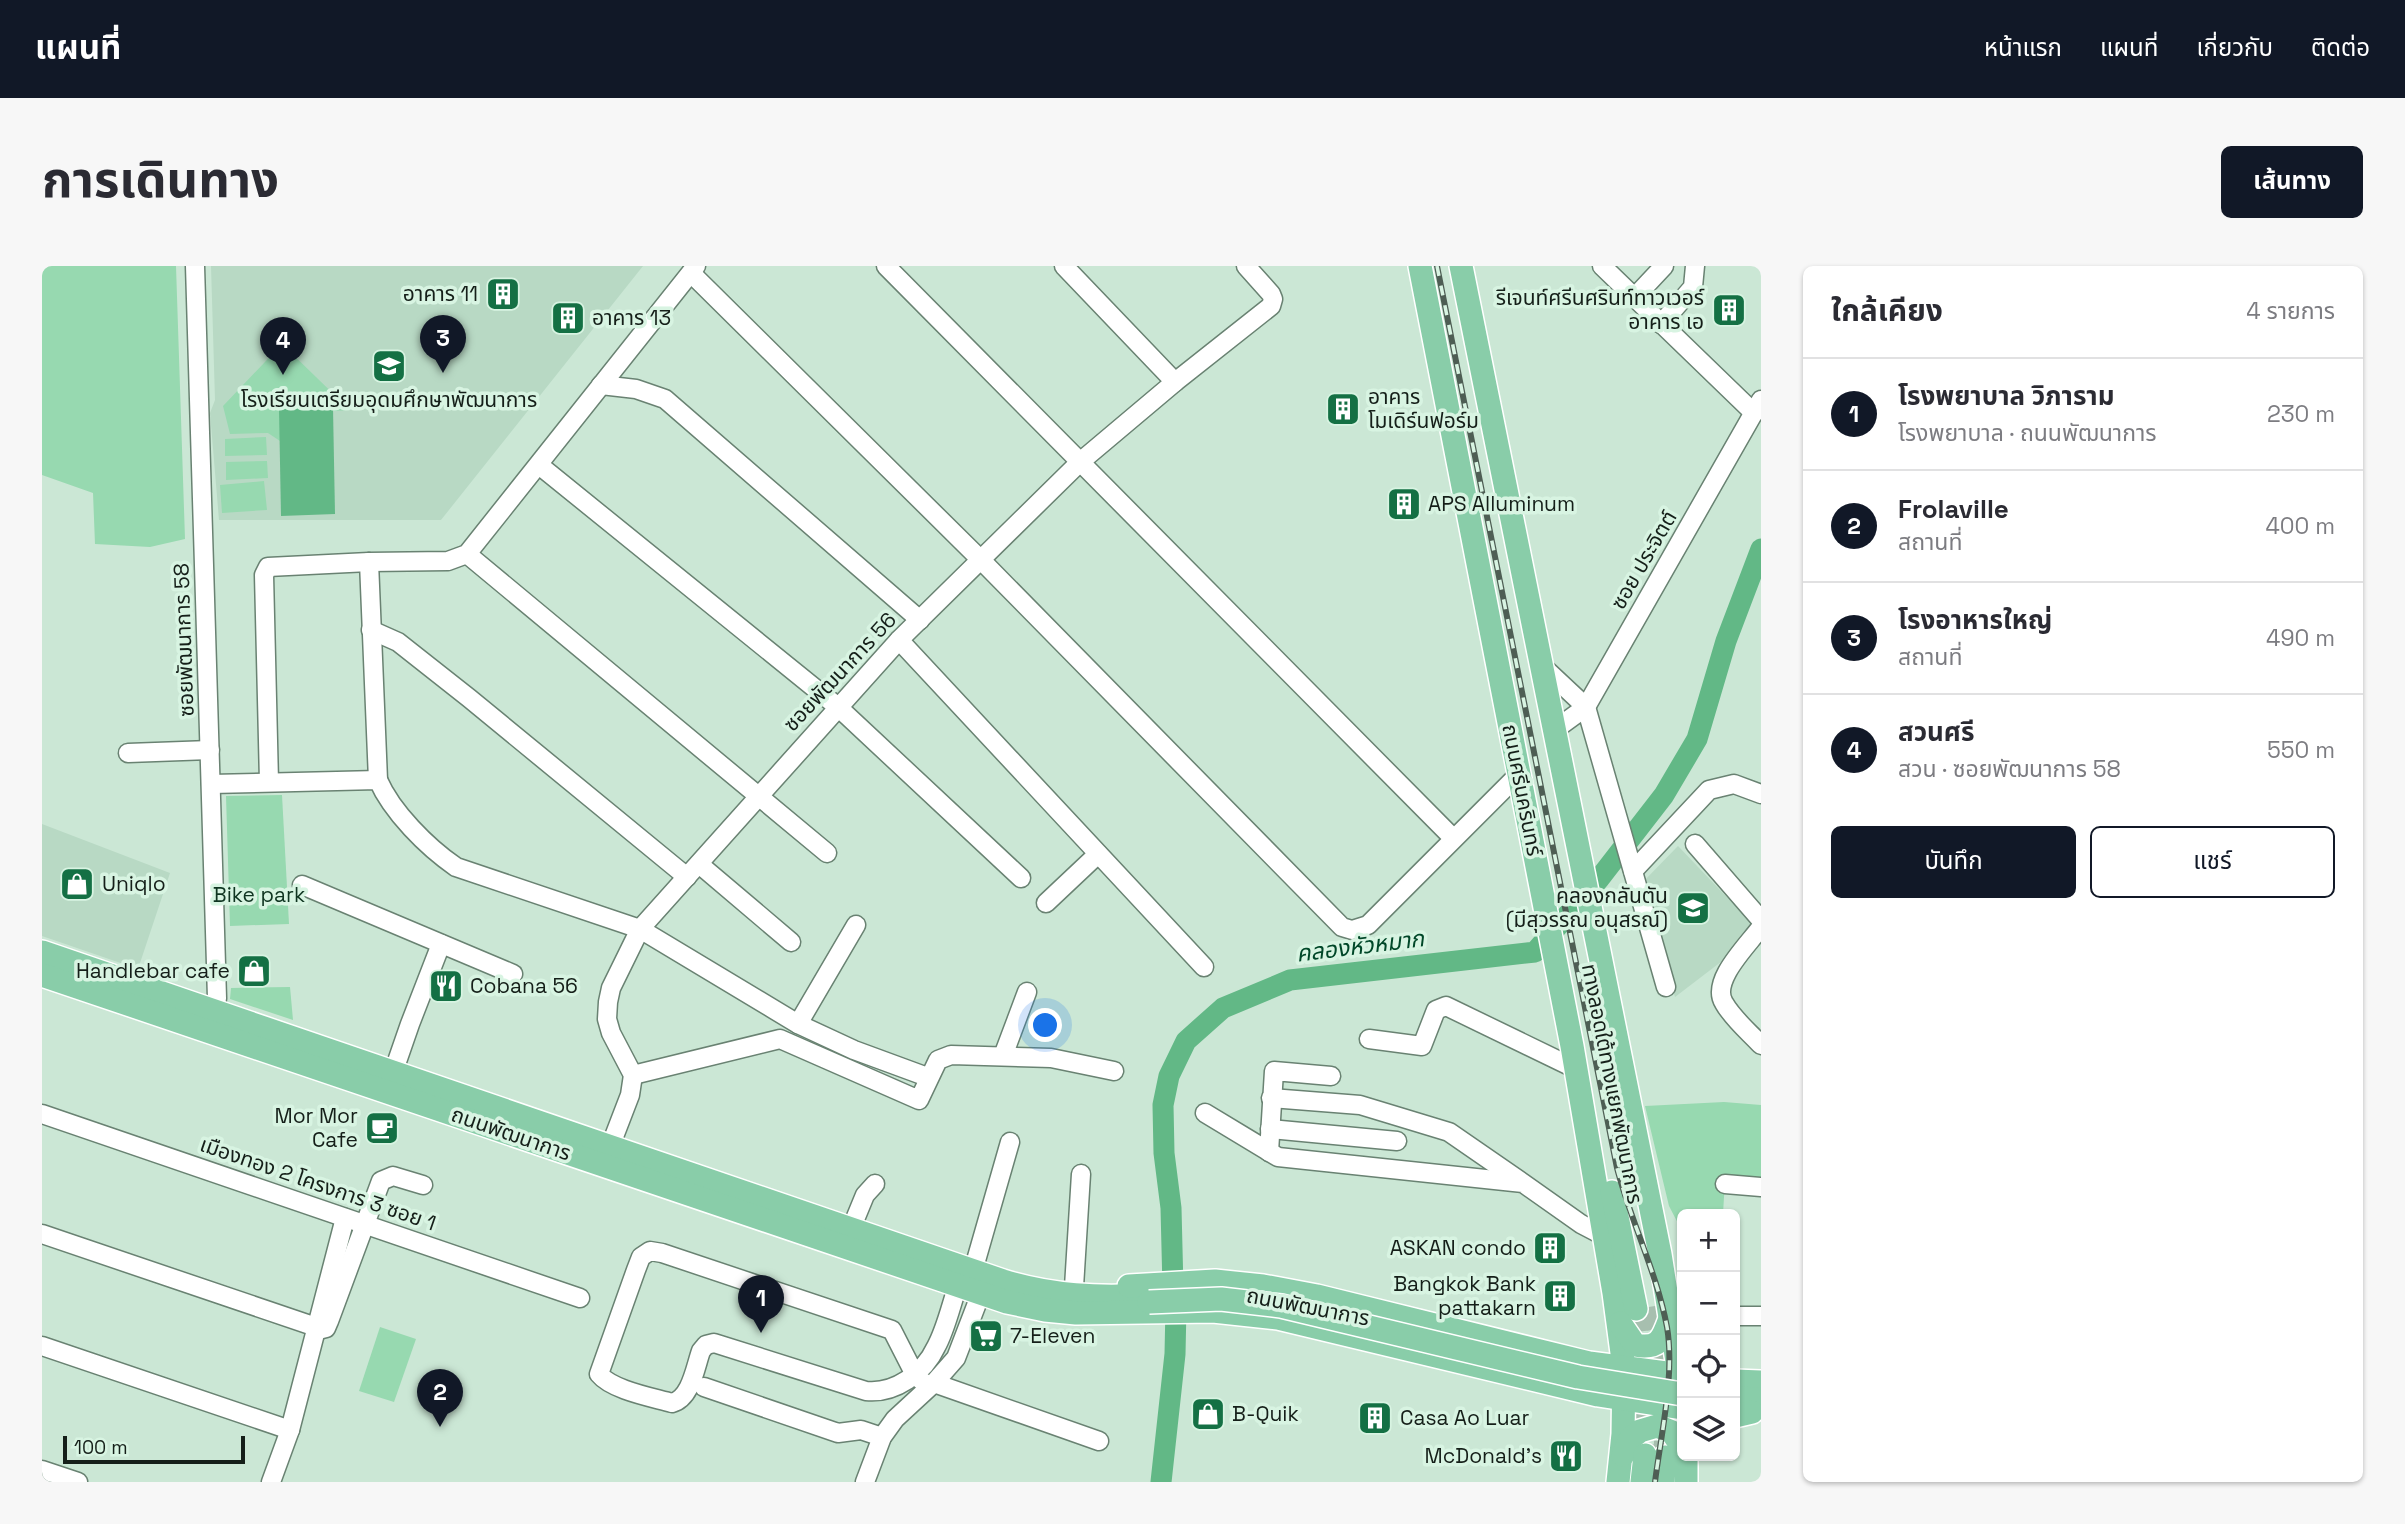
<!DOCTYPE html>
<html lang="th">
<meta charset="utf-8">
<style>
:root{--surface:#fff;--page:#f7f7f7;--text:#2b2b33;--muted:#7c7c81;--line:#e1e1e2;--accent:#111827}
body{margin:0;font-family:"Space Grotesk","Noto Sans Thai",sans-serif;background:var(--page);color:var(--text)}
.controls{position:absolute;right:21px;bottom:21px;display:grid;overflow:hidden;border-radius:10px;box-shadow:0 2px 5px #0004}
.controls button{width:63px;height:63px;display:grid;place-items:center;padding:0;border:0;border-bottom:2px solid var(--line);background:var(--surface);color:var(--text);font:35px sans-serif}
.scale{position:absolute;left:21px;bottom:18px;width:182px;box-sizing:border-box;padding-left:7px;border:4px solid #151f19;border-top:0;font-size:19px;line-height:24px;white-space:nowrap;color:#151f19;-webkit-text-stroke:5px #d8f4e2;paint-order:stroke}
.you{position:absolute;left:1004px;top:760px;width:24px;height:24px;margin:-18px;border:5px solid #fff;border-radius:50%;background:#1a73e8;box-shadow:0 0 0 10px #1a73e833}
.badge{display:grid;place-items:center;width:46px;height:46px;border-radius:50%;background:var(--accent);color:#fff;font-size:23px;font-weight:700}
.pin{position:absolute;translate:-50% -58px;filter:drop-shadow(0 2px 4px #0008)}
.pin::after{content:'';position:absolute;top:37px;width:24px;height:21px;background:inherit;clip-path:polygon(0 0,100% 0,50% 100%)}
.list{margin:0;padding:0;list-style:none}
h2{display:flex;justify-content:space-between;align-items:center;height:91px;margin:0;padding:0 28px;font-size:30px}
h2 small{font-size:23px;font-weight:400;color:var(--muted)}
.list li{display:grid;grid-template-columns:46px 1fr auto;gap:21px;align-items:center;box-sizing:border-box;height:112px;padding:0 28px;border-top:2px solid var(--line)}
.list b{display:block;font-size:26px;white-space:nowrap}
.list p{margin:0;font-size:23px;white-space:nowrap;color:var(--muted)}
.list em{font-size:23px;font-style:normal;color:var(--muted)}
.actions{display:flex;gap:14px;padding:21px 28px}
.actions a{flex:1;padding:16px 0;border:2px solid var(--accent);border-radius:10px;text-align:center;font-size:24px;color:var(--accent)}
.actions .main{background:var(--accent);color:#fff}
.icon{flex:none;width:38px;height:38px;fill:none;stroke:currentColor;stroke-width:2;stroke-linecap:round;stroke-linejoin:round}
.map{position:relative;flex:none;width:1719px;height:1216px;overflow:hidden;border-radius:10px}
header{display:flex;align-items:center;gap:42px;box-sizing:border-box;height:98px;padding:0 35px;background:var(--accent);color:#fff}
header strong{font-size:33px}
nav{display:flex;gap:38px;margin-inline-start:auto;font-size:24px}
.intro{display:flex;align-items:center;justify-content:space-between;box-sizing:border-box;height:168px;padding:0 42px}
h1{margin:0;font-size:49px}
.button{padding:18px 32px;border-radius:10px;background:var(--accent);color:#fff;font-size:24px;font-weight:700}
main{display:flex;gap:42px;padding:0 42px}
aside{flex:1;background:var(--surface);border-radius:10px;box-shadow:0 2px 5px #0004}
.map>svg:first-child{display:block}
.built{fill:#b8d9c4}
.green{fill:#97d9b0}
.water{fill:#62b886}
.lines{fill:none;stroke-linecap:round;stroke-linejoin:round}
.river{stroke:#62b886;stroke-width:21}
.major-tunnel{stroke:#a7bfaf;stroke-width:23;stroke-dasharray:23 11;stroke-linecap:butt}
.minor-casing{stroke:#698272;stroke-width:21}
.major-casing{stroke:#fff;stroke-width:26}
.minor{stroke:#fff;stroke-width:18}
.major{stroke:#89cda9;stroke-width:23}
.rail-casing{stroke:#4e5e54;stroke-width:6}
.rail{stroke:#d8f4e2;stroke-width:3.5;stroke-dasharray:10;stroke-linecap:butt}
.major-bridge-casing{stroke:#fff;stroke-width:26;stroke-linecap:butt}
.major-bridge{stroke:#89cda9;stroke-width:23}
.labels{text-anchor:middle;stroke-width:7;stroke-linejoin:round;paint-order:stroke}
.poi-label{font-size:21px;fill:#151f19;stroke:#d8f4e2;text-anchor:end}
.street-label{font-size:21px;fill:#151f19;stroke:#d8f4e2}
.park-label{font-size:21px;fill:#0f3521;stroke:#d8f4e2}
.water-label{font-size:23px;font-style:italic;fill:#004728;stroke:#d8f4e2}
</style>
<header>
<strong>แผนที่</strong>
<nav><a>หน้าแรก</a><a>แผนที่</a><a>เกี่ยวกับ</a><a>ติดต่อ</a></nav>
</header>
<div class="intro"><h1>การเดินทาง</h1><a class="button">เส้นทาง</a></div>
<main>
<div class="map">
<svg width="1719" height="1216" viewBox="0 0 1719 1216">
<rect width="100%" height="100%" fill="#cbe7d5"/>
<!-- built -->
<g class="built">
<path d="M169,0H601L399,254H177L168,147L173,134Z"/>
<path d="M0,558L128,607L96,703L0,670Z"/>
<path d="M1636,580L1718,666L1633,731L1600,617Z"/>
</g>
<!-- green -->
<g class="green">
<path d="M0,0H134L143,273L108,281L53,278L51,227L0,209Z"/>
<path d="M240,78L308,144L238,148V175L226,167L188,168L181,140Z"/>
<path d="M224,171L225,189L183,190V173Z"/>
<path d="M225,195L226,212L184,214V196Z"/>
<path d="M222,215L225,244L180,247L178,219Z"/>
<path d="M240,529L247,658L188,660L184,530Z"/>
<path d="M248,721L251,754L188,733L189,722Z"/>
<path d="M1682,836L1719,839V917L1683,914L1681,948H1640V965L1627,940L1603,840Z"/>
<path d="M338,1061L374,1073L352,1136L317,1125Z"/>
</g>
<!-- water -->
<path class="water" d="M291,142L293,248L239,250L237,143Z"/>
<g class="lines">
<!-- river -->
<path class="river" d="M1119,1216L1133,1088L1134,1041L1131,1022L1129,942L1122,887L1121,839L1127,810L1144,775L1181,742L1248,714L1493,686L1557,613L1622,529L1655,473L1684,375L1719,283"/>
<!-- major-tunnel -->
<g class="major-tunnel">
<path d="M1613,1040L1625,1122L1623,1191"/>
<path d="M1594,1043L1604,1122L1603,1189"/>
</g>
<!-- minor casing -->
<g class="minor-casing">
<g id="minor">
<path d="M153,0L175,732L173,746"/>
<path d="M844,0L1411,572"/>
<path d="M1022,0L1133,116"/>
<path d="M1560,0L1712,147"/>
<path d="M649,7L939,294L1300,661L1310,664L1326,659L1477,508"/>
<path d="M1592,32L1622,0"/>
<path d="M1619,58L1651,21L1653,0"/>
<path d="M559,119L594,123L623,133L878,354"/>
<path d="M497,199L796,441L979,612"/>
<path d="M425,288L785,587"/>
<path d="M327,296L336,514"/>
<path d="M329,364L356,376L427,432L645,611"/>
<path d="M857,374L1162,701"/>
<path d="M1497,397L1544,441L1624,721"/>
<path d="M1511,465L1544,441L1719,134"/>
<path d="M86,487L168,484"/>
<path d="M227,516L222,309L226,301L327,296L406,295L425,288L654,0"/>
<path d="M169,518L336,514C350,546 385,581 414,601L598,663L756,758L812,784L880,809"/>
<path d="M1653,578L1719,654"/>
<path d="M657,598L749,676"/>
<path d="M1591,605L1667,524L1692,518L1719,528"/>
<path d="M260,619L471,708"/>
<path d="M1004,637L1056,588"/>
<path d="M1719,661C1706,679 1668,715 1682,737C1691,753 1707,766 1719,779"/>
<path d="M756,758L814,659"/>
<path d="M1327,773L1380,780L1394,744L1404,740L1534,803"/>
<path d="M961,790L985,726"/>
<path d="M351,807L368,758L399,678"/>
<path d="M591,809L738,773L877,834L896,794L909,789L1009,792L1072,805"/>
<path d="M1229,832L1318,839L1407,866L1478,915"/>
<path d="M1163,847L1236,891L1481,917L1539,958L1562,970"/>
<path d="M0,848L538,1032"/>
<path d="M1228,863L1355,875"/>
<path d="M568,881L588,829L591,809L569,767L565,753L566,736L569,722L598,663L857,374L1038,196L1133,116L1229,40L1231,33L1229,28L1204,0"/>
<path d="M1227,886L1232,805L1289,810"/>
<path d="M1683,918L1719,921"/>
<path d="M809,963L823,929L833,918"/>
<path d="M0,968L280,1063L284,1062L287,1055L339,915L351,910L381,919"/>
<path d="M931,1005L968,876"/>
<path d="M1032,1021L1039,908"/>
<path d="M1693,1050H1719"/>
<path d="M0,1080L248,1164"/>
<path d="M892,1117L1057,1175"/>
<path d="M662,1121L796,1167L819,1164L840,1171"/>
<path d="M887,1121L873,1109L850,1064L620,987L608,985L599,991L594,1004L557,1108C570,1124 609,1131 630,1137C649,1132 653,1102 659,1085L664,1079L672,1077L824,1125C853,1128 882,1107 894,1081C904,1063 909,1039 916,1019"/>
<path d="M0,1204L36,1216"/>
<path d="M229,1216L248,1164L303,952"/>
<path d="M823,1216L840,1171L853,1153L892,1117L914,1092L939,1027"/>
</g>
</g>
<!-- major casing -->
<g class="major-casing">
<g id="major">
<path d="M1378,0L1530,780L1572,1027L1582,1102L1581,1168L1576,1216"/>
<path d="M1419,0L1618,988L1640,1127"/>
<path d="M0,686L961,1015C1010,1030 1056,1032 1107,1029"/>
<path d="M0,709L965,1036L1003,1044L1034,1047L1171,1045L1236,1052L1556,1129L1640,1142"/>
<path d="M1570,926L1594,1043"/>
<path d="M1087,1020L1173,1015L1221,1020L1275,1030L1547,1097L1640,1109"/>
<path d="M1578,1057L1593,1079C1619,1084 1621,1071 1629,1050"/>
<path d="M1693,1115L1719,1116"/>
<path d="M1693,1132L1719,1133"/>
<path d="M1693,1150L1710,1146"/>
<path d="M1581,1189L1588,1173L1598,1165L1615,1160L1630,1166L1640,1181"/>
<path d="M1600,1216L1603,1189"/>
<path d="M1621,1216L1623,1191"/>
<path d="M1644,1216V1190"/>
</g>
</g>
<!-- minor -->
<use href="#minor" class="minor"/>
<!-- major -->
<use href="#major" class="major"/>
<!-- rail casing -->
<g class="rail-casing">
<path id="rail" d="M1395,0L1575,902C1589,956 1615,1007 1625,1061C1633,1109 1619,1168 1613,1216"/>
</g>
<!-- rail -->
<use href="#rail" class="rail"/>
<!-- major-bridge casing -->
<g class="major-bridge-casing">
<path id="major-bridge" d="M1107,1036L1179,1033L1239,1040L1536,1111L1640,1128"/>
</g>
<!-- major-bridge -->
<use href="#major-bridge" class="major-bridge"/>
</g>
<!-- icons -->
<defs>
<g id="building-square" transform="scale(1.75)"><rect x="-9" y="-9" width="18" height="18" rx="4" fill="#147044" stroke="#d8f4e2"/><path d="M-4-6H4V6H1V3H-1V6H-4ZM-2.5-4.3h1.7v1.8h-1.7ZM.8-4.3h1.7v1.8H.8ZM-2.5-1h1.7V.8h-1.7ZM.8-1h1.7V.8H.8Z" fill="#fff"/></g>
<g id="school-square" transform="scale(1.75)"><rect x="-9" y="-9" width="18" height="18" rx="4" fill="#147044" stroke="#d8f4e2"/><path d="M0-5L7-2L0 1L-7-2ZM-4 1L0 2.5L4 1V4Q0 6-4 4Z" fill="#fff"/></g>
<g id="shop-square" transform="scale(1.75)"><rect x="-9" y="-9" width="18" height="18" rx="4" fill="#147044" stroke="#d8f4e2"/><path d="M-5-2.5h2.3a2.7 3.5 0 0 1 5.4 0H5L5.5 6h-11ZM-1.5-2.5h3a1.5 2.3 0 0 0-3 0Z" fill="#fff"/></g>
<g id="restaurant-square" transform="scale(1.75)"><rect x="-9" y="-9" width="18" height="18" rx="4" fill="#147044" stroke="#d8f4e2"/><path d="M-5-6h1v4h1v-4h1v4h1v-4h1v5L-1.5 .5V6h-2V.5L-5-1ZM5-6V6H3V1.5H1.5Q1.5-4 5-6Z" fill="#fff"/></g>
<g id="cafe-square" transform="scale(1.75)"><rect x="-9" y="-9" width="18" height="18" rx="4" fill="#147044" stroke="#d8f4e2"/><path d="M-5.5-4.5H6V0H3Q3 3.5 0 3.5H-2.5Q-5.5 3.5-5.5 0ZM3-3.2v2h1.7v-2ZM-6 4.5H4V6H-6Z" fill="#fff"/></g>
<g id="supermarket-square" transform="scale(1.75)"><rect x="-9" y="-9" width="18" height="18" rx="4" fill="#147044" stroke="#d8f4e2"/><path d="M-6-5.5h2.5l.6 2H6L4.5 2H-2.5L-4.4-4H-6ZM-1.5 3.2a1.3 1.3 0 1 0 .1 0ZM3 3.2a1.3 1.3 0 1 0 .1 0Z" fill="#fff"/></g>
</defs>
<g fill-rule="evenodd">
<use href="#building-square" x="461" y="28"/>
<use href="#building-square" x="1687" y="44"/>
<use href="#building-square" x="526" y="52"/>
<use href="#school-square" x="347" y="100"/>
<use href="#building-square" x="1301" y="143"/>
<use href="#building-square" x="1362" y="238"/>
<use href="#shop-square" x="35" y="618"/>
<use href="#school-square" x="1651" y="642"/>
<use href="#shop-square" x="212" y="705"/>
<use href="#restaurant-square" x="404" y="720"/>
<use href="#cafe-square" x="340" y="862"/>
<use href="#building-square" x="1508" y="982"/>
<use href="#building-square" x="1518" y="1030"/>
<use href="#supermarket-square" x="944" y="1070"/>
<use href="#shop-square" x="1166" y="1148"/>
<use href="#building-square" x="1333" y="1152"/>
<use href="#restaurant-square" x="1524" y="1190"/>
</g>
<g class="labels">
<!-- poi labels -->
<g class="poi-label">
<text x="436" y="35">อาคาร 11</text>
<text x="1662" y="39">รีเจนท์ศรีนศรินท์ทาวเวอร์<tspan x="1662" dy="24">อาคาร เอ</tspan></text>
<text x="550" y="59" text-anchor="start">อาคาร 13</text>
<text x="1326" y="138" text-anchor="start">อาคาร<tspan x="1326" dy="24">โมเดิร์นฟอร์ม</tspan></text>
<text x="347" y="141" text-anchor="middle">โรงเรียนเตรียมอุดมศึกษาพัฒนาการ</text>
<text x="1386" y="245" text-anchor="start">APS Alluminum</text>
<text x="60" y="625" text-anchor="start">Uniqlo</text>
<text x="1626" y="637">คลองกลันตัน<tspan x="1626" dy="24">(มีสุวรรณ อนุสรณ์)</tspan></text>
<text x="188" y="712">Handlebar cafe</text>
<text x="428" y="727" text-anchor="start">Cobana 56</text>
<text x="316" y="857">Mor Mor<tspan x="316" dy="24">Cafe</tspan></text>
<text x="1484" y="989">ASKAN condo</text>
<text x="1494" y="1025">Bangkok Bank<tspan x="1494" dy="24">pattakarn</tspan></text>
<text x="968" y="1077" text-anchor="start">7-Eleven</text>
<text x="1190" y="1155" text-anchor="start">B-Quik</text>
<text x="1358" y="1159" text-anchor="start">Casa Ao Luar</text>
<text x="1500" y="1197">McDonald's</text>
</g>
<!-- street labels -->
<g class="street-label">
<text transform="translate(1602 294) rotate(-60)" y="7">ซอย ประจิตต์</text>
<text transform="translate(142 374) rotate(-92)" y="7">ซอยพัฒนาการ 58</text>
<text transform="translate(798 406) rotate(-47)" y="7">ซอยพัฒนาการ 56</text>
<text transform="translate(1480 524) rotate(79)" y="7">ถนนศรีนครินทร์</text>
<text transform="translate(1570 818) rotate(79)" y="7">ทางลอดใต้ทางแยกพัฒนาการ</text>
<text transform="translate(469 868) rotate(19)" y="7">ถนนพัฒนาการ</text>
<text transform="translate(276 918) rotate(19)" y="7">เมืองทอง 2 โครงการ 3 ซอย 1</text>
<text transform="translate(1266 1041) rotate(11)" y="7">ถนนพัฒนาการ</text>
</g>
<!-- park labels -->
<g class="park-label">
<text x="217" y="636">Bike park</text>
</g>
<!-- water labels -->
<g class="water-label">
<text transform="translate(1318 680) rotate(-7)" y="8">คลองหัวหมาก</text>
</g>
</g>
</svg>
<div class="controls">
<button>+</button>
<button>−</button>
<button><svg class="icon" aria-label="locate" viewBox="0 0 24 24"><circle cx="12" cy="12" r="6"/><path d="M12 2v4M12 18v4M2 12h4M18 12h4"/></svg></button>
<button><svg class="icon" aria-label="layers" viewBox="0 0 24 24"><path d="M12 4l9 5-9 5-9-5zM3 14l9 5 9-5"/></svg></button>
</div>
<div class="scale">100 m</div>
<div class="you"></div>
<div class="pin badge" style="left:719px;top:1067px">1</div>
<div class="pin badge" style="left:398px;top:1161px">2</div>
<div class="pin badge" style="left:401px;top:107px">3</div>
<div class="pin badge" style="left:241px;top:109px">4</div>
</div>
<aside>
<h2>ใกล้เคียง<small>4 รายการ</small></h2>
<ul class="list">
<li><span class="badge">1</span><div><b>โรงพยาบาล วิภาราม</b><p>โรงพยาบาล · ถนนพัฒนาการ</p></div><em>230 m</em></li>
<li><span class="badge">2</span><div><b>Frolaville</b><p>สถานที่</p></div><em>400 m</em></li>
<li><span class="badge">3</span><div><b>โรงอาหารใหญ่</b><p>สถานที่</p></div><em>490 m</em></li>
<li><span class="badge">4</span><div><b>สวนศรี</b><p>สวน · ซอยพัฒนาการ 58</p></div><em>550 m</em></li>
</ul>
<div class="actions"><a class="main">บันทึก</a><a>แชร์</a></div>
</aside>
</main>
